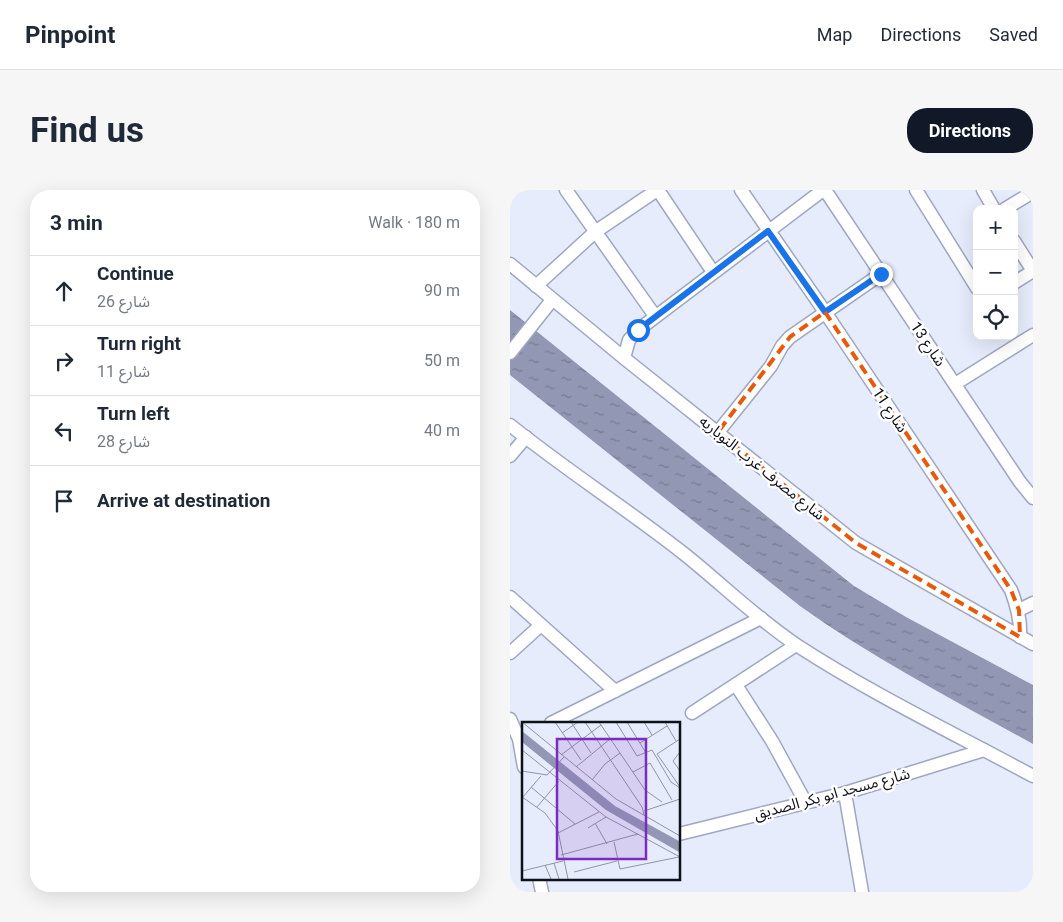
<!DOCTYPE html>
<meta charset="utf-8">
<style>
:root{--surface:#fff;--page:#f6f6f7;--text:#1f2937;--muted:#747a83;--line:#e0e1e3;--accent:#111827}
body{margin:0;font-family:Roboto,"Noto Sans Arabic",sans-serif;background:var(--page);color:var(--text)}
.controls{position:absolute;right:15px;top:15px;display:grid;overflow:hidden;border-radius:10px;box-shadow:0 5px 20px #0002}
.controls button{width:45px;height:45px;display:grid;place-items:center;padding:0;border:0;border-bottom:1px solid var(--line);background:var(--surface);color:var(--text);font:25px sans-serif}
.stop{position:absolute;width:15px;height:15px;margin:-11px;border:4px solid #1a73e8;border-radius:50%;background:#fff}
.stop.end{background:#1a73e8;border-color:#fff;box-shadow:0 1px 5px #0008}
.list{margin:0;padding:0;list-style:none}
h2{display:flex;justify-content:space-between;align-items:center;height:65px;margin:0;padding:0 20px;font-size:21px}
h2 small{font-size:16px;font-weight:400;color:var(--muted)}
.list li{display:grid;grid-template-columns:32px 1fr auto;gap:15px;align-items:center;box-sizing:border-box;height:70px;padding:0 20px;border-top:1px solid var(--line)}
.list b{display:block;font-size:19px;white-space:nowrap}
.list p{margin:0;font-size:16px;white-space:nowrap;color:var(--muted)}
.list em{font-size:16px;font-style:normal;color:var(--muted)}
.icon{flex:none;width:28px;height:28px;fill:none;stroke:currentColor;stroke-width:2;stroke-linecap:round;stroke-linejoin:round}
.map{position:relative;flex:none;width:523px;height:702px;overflow:hidden;border-radius:20px}
header{display:flex;align-items:center;gap:30px;box-sizing:border-box;height:70px;padding:0 25px;background:var(--surface);border-bottom:1px solid var(--line)}
header strong{font-size:24px}
nav{display:flex;gap:28px;margin-inline-start:auto;font-size:18px}
.intro{display:flex;align-items:center;justify-content:space-between;box-sizing:border-box;height:120px;padding:0 30px}
h1{margin:0;font-size:35px}
.button{padding:12px 22px;border-radius:20px;background:var(--accent);color:#fff;font-size:18px;font-weight:700}
main{display:flex;gap:30px;padding:0 30px}
aside{flex:1;background:var(--surface);border-radius:20px;box-shadow:0 5px 20px #0002}
.map>svg:first-child{display:block}
.water{fill:url(#water-ripples)}
.lines{fill:none;stroke-linecap:round;stroke-linejoin:round}
.minor-casing{stroke:#9fa6c0;stroke-width:15}
.minor{stroke:#fff;stroke-width:12}
.route{stroke:#1a73e8;stroke-width:6}
.marked{fill:none;stroke:#e8590c;stroke-width:4;stroke-dasharray:10 6;stroke-linejoin:round}
.labels{text-anchor:middle;stroke-width:5;stroke-linejoin:round;paint-order:stroke}
.street-label{font-size:15px;fill:#0f111a;stroke:#fff}
.inset-road{fill:none;stroke:#9194a2;stroke-width:1}
.view{fill:#7b2cbf;fill-opacity:0.15;stroke:#7b2cbf;stroke-width:2.5}
.inset-edge{fill:none;stroke:#0f111a;stroke-width:2.5}
</style>
<header>
<strong>Pinpoint</strong>
<nav><a>Map</a><a>Directions</a><a>Saved</a></nav>
</header>
<div class="intro"><h1>Find us</h1><a class="button">Directions</a></div>
<main>
<aside>
<h2>3 min<small>Walk · 180 m</small></h2>
<ul class="list">
<li><svg class="icon" aria-label="ahead" viewBox="0 0 24 24"><path d="M12 20V5M6 11l6-6 6 6"/></svg><div><b>Continue</b><p>شارع 26</p></div><em>90 m</em></li>
<li><svg class="icon" aria-label="right" viewBox="0 0 24 24"><path d="M7 20v-9h11M14 6l5 5-5 5"/></svg><div><b>Turn right</b><p>شارع 11</p></div><em>50 m</em></li>
<li><svg class="icon" aria-label="left" viewBox="0 0 24 24"><path d="M17 20v-9H6M10 6l-5 5 5 5"/></svg><div><b>Turn left</b><p>شارع 28</p></div><em>40 m</em></li>
<li><svg class="icon" aria-label="arrive" viewBox="0 0 24 24"><path d="M6 21V4h12l-3 4 3 4H6"/></svg><div><b>Arrive at destination</b></div></li>
</ul>
</aside>
<div class="map">
<svg width="523" height="702" viewBox="0 0 523 702">
<defs>
<pattern id="water-ripples" width="26" height="14" patternUnits="userSpaceOnUse" patternTransform="scale(1.25)"><rect width="26" height="14" fill="#9298b4"/><path d="M2 4q2-2 4 0t4 0M15 11q2-2 4 0t4 0" fill="none" stroke="#767b92"/></pattern>
</defs>
<rect width="100%" height="100%" fill="#e7ecfc"/>
<!-- water -->
<path class="water" d="M0,120L344,396L396,427L523,495V554C444,510 364,469 290,416L0,185Z"/>
<g class="lines">
<!-- minor casing -->
<g class="minor-casing">
<g id="minor">
<path d="M56,0L145,126"/>
<path d="M148,0L203,82"/>
<path d="M231,0L315,122L501,400C507,416 511,430 510,447"/>
<path d="M315,0L510,292L523,308"/>
<path d="M406,0L467,98"/>
<path d="M473,0L484,19"/>
<path d="M495,19L523,2"/>
<path d="M504,51L523,81"/>
<path d="M0,74L114,168L346,353L523,454"/>
<path d="M504,93L523,81"/>
<path d="M26,96L85,42L147,0"/>
<path d="M0,163L42,110"/>
<path d="M114,168L119,150L128,140L313,0"/>
<path d="M445,194L523,145"/>
<path d="M0,235C56,280 117,319 173,363C212,394 247,429 288,456C362,504 445,544 523,586"/>
<path d="M208,242L261,176L272,156L280,147L371,84"/>
<path d="M0,266L16,247"/>
<path d="M0,407L105,501"/>
<path d="M509,420L523,413"/>
<path d="M0,463L31,435"/>
<path d="M226,495L262,551L296,613"/>
<path d="M182,523L286,455"/>
<path d="M0,529L9,549L14,577"/>
<path d="M41,533L251,428"/>
<path d="M335,603L352,702"/>
<path d="M169,644L335,603L474,560"/>
<path d="M29,688L32,702"/>
</g>
</g>
<!-- minor -->
<use href="#minor" class="minor"/>
</g>
<g class="lines">
<!-- route -->
<path class="route" d="M128,140L258,41L315,122L371,84"/>
</g>
<!-- marked area -->
<path class="marked" d="M315,122L501,400L509,420L510,447L346,353L208,242L280,147Z"/>
<g class="labels">
<!-- street labels -->
<g class="street-label">
<text transform="translate(418 154) rotate(56)" y="5">شارع 13</text>
<text transform="translate(380 220) rotate(56)" y="5">شارع 11</text>
<text transform="translate(252 278) rotate(39)" y="5">شارع مصرف غرب النوباريه</text>
<text transform="translate(322 604) rotate(-15)" y="5">شارع مسجد ابو بكر الصديق</text>
</g>
</g>
<!-- overview -->
<g transform="translate(12 532)">
<rect width="158" height="158" fill="#e7ecfc"/>
<path d="M0,9L93,84L157,119V130L84,88L0,20Z" fill="#9298b4"/>
<path class="inset-road" d="M0,0L94,77L158,114M33,0L59,38M49,0L69,31M63,0L120,85L122,93M77,0L123,68L140,80M94,0L115,34L130,28L149,60L158,66M105,0L124,31M122,0L130,13M143,0L154,19M40,11L56,0M118,21L145,4M0,28L84,95L158,135M158,30L151,39L158,49M135,32L158,65M135,32L158,17M39,33L79,3M54,45L88,17M0,49L25,53L42,35M111,50L128,41L150,78M70,58L83,42L98,31M9,65L53,102M0,75L23,91L36,109L46,157M0,76L19,54M15,85L37,59M122,89L158,77M73,101L85,122M66,106L84,95M36,111L77,90M92,120L98,147L157,135M39,133L116,112M32,141L37,157M23,143L29,157M0,149L41,139M52,150L95,139"/>
<path class="view" d="M35,17H124V137H35Z"/>
<rect width="158" height="158" class="inset-edge"/>
</g>
</svg>
<div class="controls">
<button>+</button>
<button>−</button>
<button><svg class="icon" aria-label="locate" viewBox="0 0 24 24"><circle cx="12" cy="12" r="6"/><path d="M12 2v4M12 18v4M2 12h4M18 12h4"/></svg></button>
</div>
<div class="stop" style="left:128px;top:140px"></div>
<div class="stop end" style="left:371px;top:84px"></div>
</div>
</main>
